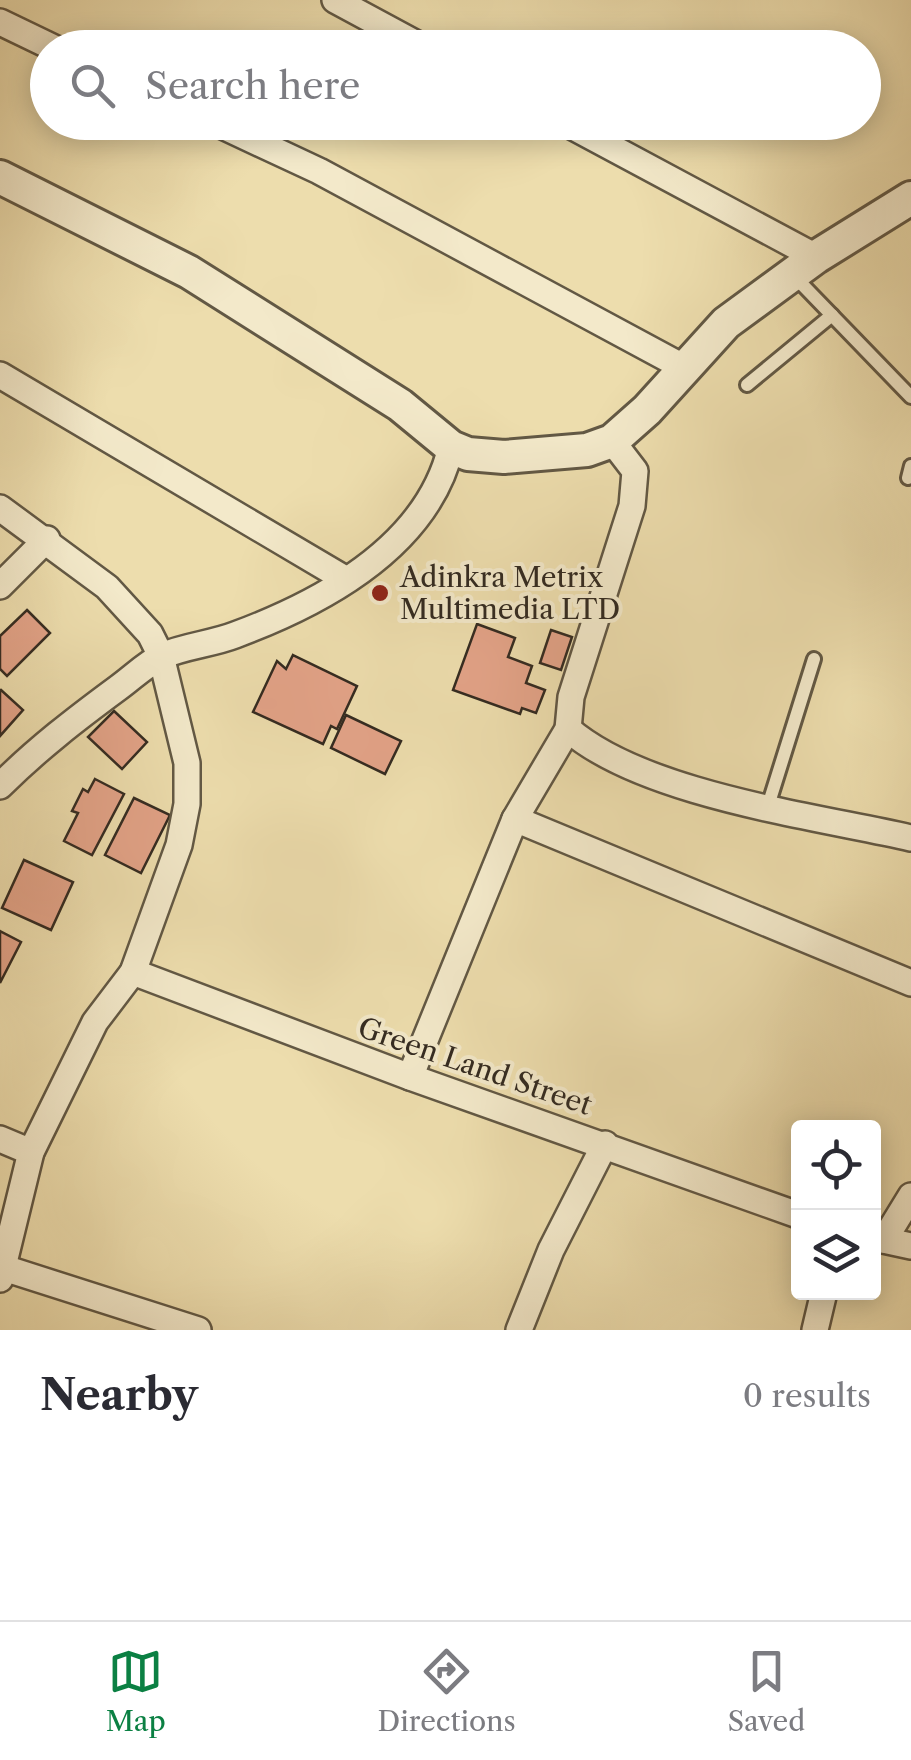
<!DOCTYPE html>
<style>
:root{--surface:#fff;--page:#f2f2f3;--text:#2b2b33;--muted:#7c7c81;--line:#e1e1e2;--accent:#0b8043}
body{margin:0;font-family:"Libre Caslon Text",serif;background:var(--page);color:var(--text)}
.controls{position:absolute;right:30px;bottom:30px;display:grid;overflow:hidden;border-radius:10px;box-shadow:0 5px 25px #0003}
.controls button{width:90px;height:90px;display:grid;place-items:center;padding:0;border:0;border-bottom:2px solid var(--line);background:var(--surface);color:var(--text);font:50px sans-serif}
.list{margin:0;padding:0;list-style:none}
h2{display:flex;justify-content:space-between;align-items:center;height:130px;margin:0;padding:0 40px;font-size:42px}
h2 small{font-size:32px;font-weight:400;color:var(--muted)}
.icon{flex:none;width:55px;height:55px;fill:none;stroke:currentColor;stroke-width:2;stroke-linecap:round;stroke-linejoin:round}
.map{position:relative;flex:none;width:911px;height:1330px;overflow:hidden}
.search{position:absolute;background:var(--surface);box-shadow:0 5px 25px #0003;left:30px;right:30px;top:30px;height:110px;display:flex;align-items:center;gap:25px;box-sizing:border-box;padding:0 35px;border-radius:55px;color:var(--muted);font-size:38px}
.sheet{height:290px;background:var(--surface)}
nav{display:flex;justify-content:space-around;align-items:center;box-sizing:border-box;height:140px;border-top:2px solid var(--line);background:var(--surface);font-size:28px;color:var(--muted)}
nav a{display:grid;justify-items:center;gap:5px}
nav .on{color:var(--accent)}
.map>svg:first-child{display:block}
.building{fill:#e3a388;stroke:#342b21;stroke-width:2.5}
.lines{fill:none;stroke-linecap:round;stroke-linejoin:round}
.service-casing{stroke:#625844;stroke-width:18}
.minor-casing{stroke:#625844;stroke-width:30}
.tertiary-casing{stroke:#625844;stroke-width:38}
.service{stroke:#f3e9ca;stroke-width:12}
.minor{stroke:#f3e9ca;stroke-width:25}
.tertiary{stroke:#f3e9ca;stroke-width:32}
.poi-dot{fill:#8f2418;stroke:#f3e9ca;stroke-width:4}
.labels{text-anchor:middle;stroke-width:8;stroke-linejoin:round;paint-order:stroke}
.poi-label{font-size:28px;fill:#342b21;stroke:#f3e9ca;text-anchor:start}
.street-label{font-size:28px;fill:#342b21;stroke:#f3e9ca}
</style>
<div class="map">
<svg width="911" height="1330" viewBox="0 0 911 1330">
<rect width="100%" height="100%" fill="#edddad"/>
<filter id="stains"><feTurbulence type="fractalNoise" baseFrequency=".002" numOctaves="4"/><feColorMatrix values="0 0 0 0 .2 0 0 0 0 .09 0 0 0 0 .02 0 0 0 .5 -.17"/></filter>
<radialGradient id="worn" r=".72"><stop offset=".6" stop-color="#630" stop-opacity="0"/><stop offset="1" stop-color="#630" stop-opacity=".3"/></radialGradient>
<!-- building -->
<g class="building">
<path d="M27,610L50,633L7,676L0,669V636Z"/>
<path d="M477,624L515,638L508,657L532,666L526,683L545,690L536,713L522,708L520,714L453,690Z"/>
<path d="M551,630L572,637L561,670L540,663Z"/>
<path d="M293,655L357,686L337,729L331,726L323,744L253,712L277,661L286,669Z"/>
<path d="M1,690L23,710L0,736V691Z"/>
<path d="M114,711L147,742L122,769L88,737Z"/>
<path d="M346,715L401,741L385,774L331,748Z"/>
<path d="M95,779L124,794L92,855L64,841L78,813L72,811L83,789L88,792Z"/>
<path d="M134,798L170,815L141,873L105,855Z"/>
<path d="M24,860L73,882L51,930L2,908Z"/>
<path d="M0,931L21,942L0,983Z"/>
</g>
<g class="lines">
<!-- service casing -->
<g class="service-casing">
<g id="service">
<path d="M794,276L911,397"/>
<path d="M747,385L832,315"/>
<path d="M908,478L911,466"/>
<path d="M768,806L814,659"/>
</g>
</g>
<!-- minor casing -->
<g class="minor-casing">
<g id="minor">
<path d="M335,0L424,48"/>
<path d="M0,22L54,48"/>
<path d="M214,122L319,171L683,367"/>
<path d="M564,122L816,257"/>
<path d="M0,375L345,579"/>
<path d="M0,508L107,587L150,634L161,656L187,763V804L179,845L133,972L95,1022L31,1152L0,1279"/>
<path d="M0,586L47,539"/>
<path d="M568,729C642,794 814,816 911,838"/>
<path d="M0,786C37,749 76,719 118,688C132,678 146,664 162,656C184,646 212,644 235,635C324,602 428,545 451,447"/>
<path d="M515,819L911,983"/>
<path d="M133,972L410,1077L798,1215"/>
<path d="M410,1077L515,819L568,729L571,697L632,506L635,471L612,441"/>
<path d="M0,1139L31,1152"/>
<path d="M874,1238L911,1246"/>
<path d="M884,1240L911,1196"/>
<path d="M4,1268L198,1330"/>
<path d="M519,1330L551,1250L605,1144"/>
<path d="M815,1330L824,1292"/>
</g>
</g>
<!-- tertiary casing -->
<g class="tertiary-casing">
<path id="tertiary" d="M0,177L189,272L400,405L451,447L468,454L504,457L587,450L612,441L647,410L726,323L816,257L911,198"/>
</g>
<!-- service -->
<use href="#service" class="service"/>
<!-- minor -->
<use href="#minor" class="minor"/>
<!-- tertiary -->
<use href="#tertiary" class="tertiary"/>
</g>
<!-- markers -->
<circle class="poi-dot" cx="380" cy="593" r="10"/>
<g class="labels">
<!-- poi labels -->
<g class="poi-label">
<text x="400" y="587">Adinkra Metrix<tspan x="400" dy="32">Multimedia LTD</tspan></text>
</g>
<!-- street labels -->
<g class="street-label">
<text transform="translate(475 1066) rotate(19)" y="10">Green Land Street</text>
</g>
</g>
<rect width="100%" height="100%" filter="url(#stains)"/>
<rect width="100%" height="100%" fill="url(#worn)"/>
</svg>
<div class="controls">
<button><svg class="icon" aria-label="locate" viewBox="0 0 24 24"><circle cx="12" cy="12" r="6"/><path d="M12 2v4M12 18v4M2 12h4M18 12h4"/></svg></button>
<button><svg class="icon" aria-label="layers" viewBox="0 0 24 24"><path d="M12 4l9 5-9 5-9-5zM3 14l9 5 9-5"/></svg></button>
</div>
<div class="search"><svg class="icon" aria-label="search" viewBox="0 0 24 24"><circle cx="10" cy="10" r="6"/><path d="M15 15l6 6"/></svg>Search here</div>
</div>
<section class="sheet">
<h2>Nearby<small>0 results</small></h2>
<ul class="list">
</ul>
</section>
<nav>
<a class="on"><svg class="icon" aria-label="map" viewBox="0 0 24 24"><path d="M3 6l6-2 6 2 6-2v14l-6 2-6-2-6 2zM9 4v14M15 6v14"/></svg>Map</a>
<a><svg class="icon" aria-label="directions" viewBox="0 0 24 24"><path d="M12 3l9 9-9 9-9-9zM9 14v-3h6M13 9l2 2-2 2"/></svg>Directions</a>
<a><svg class="icon" aria-label="saved" viewBox="0 0 24 24"><path d="M7 4h10v16l-5-4-5 4z"/></svg>Saved</a>
</nav>
